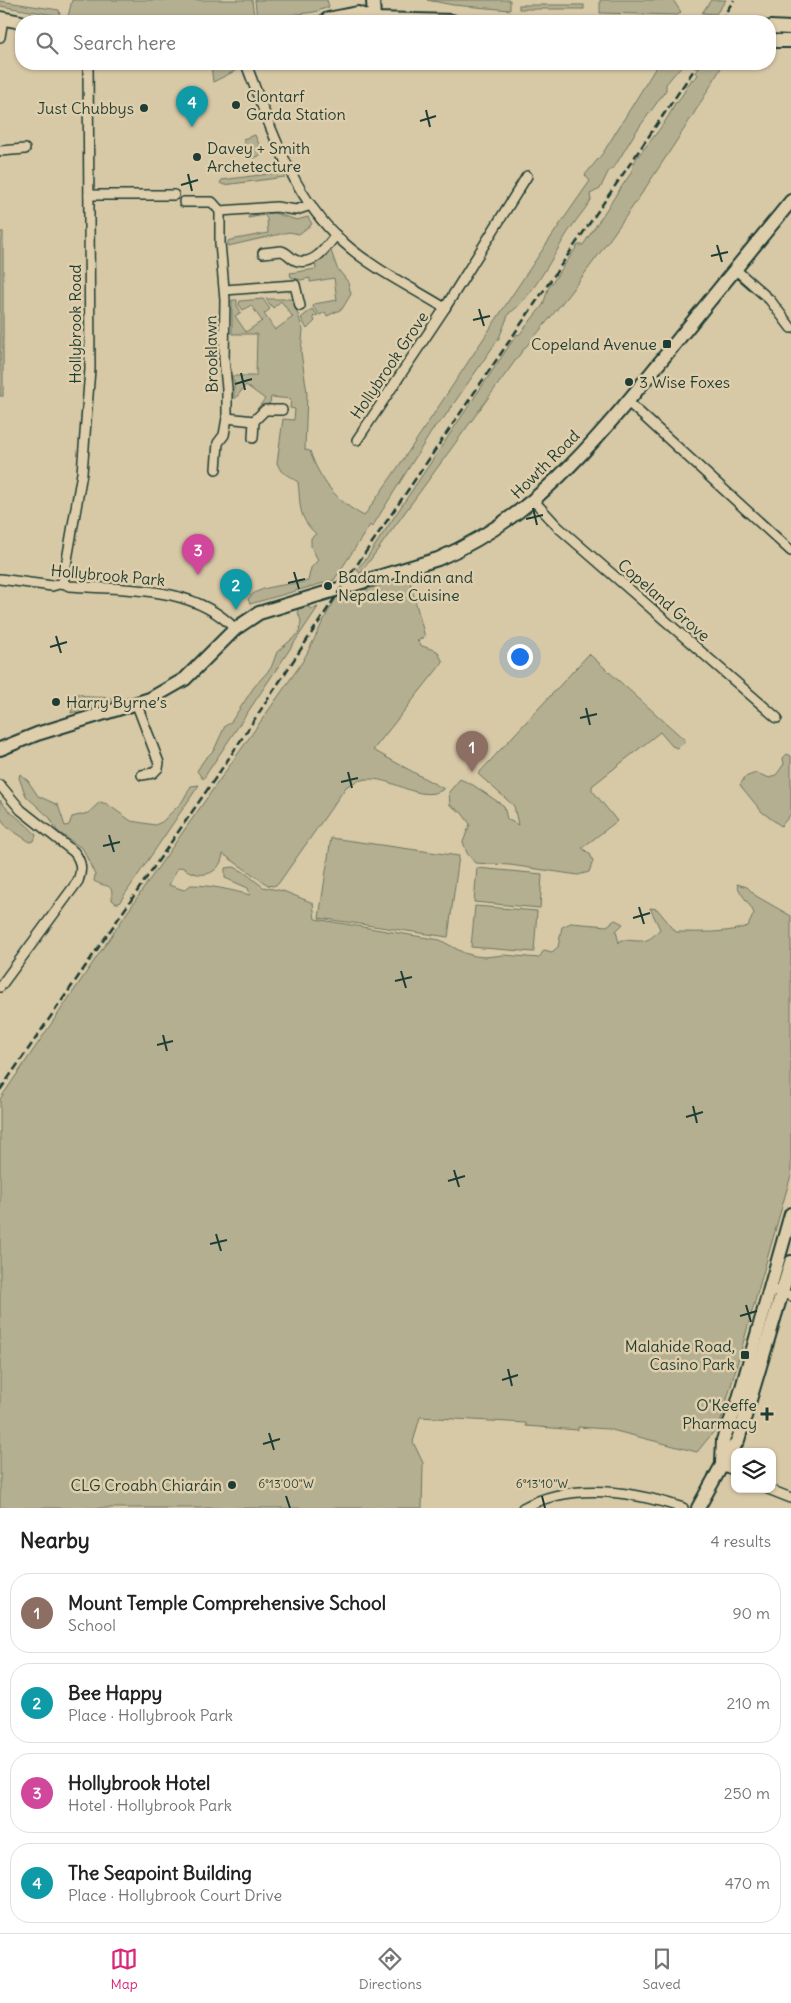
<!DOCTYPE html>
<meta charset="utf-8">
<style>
:root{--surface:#fff;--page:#f2f2f2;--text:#222;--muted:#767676;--line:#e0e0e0;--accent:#db2777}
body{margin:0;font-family:Delius,sans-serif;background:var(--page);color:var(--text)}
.controls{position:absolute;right:15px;bottom:15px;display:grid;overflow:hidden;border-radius:10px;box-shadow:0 1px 4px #0004}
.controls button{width:45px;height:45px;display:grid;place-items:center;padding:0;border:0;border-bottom:1px solid var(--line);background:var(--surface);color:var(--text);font:25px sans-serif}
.you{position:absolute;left:519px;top:656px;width:18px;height:18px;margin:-12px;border:4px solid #fff;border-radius:50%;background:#1a73e8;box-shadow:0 0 0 8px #1a73e833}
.badge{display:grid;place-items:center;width:32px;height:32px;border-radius:50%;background:var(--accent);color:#fff;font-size:16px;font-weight:700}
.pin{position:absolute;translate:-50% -41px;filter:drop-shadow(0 1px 2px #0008)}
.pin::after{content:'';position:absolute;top:26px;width:18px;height:15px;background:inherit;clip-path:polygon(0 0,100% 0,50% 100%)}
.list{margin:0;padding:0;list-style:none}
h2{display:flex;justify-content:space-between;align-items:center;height:65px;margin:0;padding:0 20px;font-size:21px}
h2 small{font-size:16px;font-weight:400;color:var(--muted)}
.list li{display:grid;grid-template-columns:32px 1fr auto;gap:15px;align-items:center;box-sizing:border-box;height:80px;margin:0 10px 10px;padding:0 10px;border:1px solid var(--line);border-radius:20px}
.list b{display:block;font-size:19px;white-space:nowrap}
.list p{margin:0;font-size:16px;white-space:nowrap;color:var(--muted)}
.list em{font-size:16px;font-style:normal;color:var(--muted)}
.icon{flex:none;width:28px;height:28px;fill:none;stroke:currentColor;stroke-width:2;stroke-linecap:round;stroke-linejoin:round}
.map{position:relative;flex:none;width:791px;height:1508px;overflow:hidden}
.search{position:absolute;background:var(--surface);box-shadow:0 1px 4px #0004;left:15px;right:15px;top:15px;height:55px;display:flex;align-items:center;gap:12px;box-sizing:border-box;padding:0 18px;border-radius:20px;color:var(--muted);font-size:19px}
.sheet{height:425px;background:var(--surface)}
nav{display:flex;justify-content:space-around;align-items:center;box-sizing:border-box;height:70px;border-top:1px solid var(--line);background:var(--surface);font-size:14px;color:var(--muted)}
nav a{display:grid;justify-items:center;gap:2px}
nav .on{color:var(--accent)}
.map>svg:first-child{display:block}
.green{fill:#b5af91;stroke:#6a7662}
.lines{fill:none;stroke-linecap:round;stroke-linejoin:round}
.street-casing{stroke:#1f3d34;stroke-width:12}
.secondary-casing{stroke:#1f3d34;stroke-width:16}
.street{stroke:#dfceab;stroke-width:9}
.secondary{stroke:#dfceab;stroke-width:12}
.rail{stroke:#1f3d34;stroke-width:2.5;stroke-dasharray:8 4;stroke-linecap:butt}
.ticks{fill:none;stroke:#1f3d34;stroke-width:2}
.poi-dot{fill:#1f3d34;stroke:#dfceab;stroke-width:2}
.labels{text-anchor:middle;stroke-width:5;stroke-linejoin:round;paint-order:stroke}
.poi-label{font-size:16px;fill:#1f3d34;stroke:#dfceab;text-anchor:start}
.street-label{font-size:16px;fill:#1f3d34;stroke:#dfceab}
.ticks-label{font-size:12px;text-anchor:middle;fill:#1f3d34;stroke:#dfceab;stroke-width:5;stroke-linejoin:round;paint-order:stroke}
</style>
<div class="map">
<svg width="791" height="1508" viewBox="0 0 791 1508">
<rect width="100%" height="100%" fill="#d7c8a6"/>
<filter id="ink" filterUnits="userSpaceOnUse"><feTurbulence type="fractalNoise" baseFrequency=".02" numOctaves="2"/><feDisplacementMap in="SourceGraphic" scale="10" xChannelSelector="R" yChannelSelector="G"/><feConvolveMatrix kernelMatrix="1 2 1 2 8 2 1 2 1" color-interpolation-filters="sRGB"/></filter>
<g filter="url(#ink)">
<!-- green -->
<g class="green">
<path d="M72,0H252L254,18L245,21H110L68,17Z"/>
<path d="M255,0H327L329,7L314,12L257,19Z"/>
<path d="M427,0H510V10L453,5Z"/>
<path d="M600,0H673L681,12L678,15L600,13Z"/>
<path d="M711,0H726L716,14L702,13Z"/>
<path d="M0,1L59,10L60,16L0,6Z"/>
<rect x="519" y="5" width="65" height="4"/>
<path d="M211,64H237L239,69L213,82Z"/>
<path d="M658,64H683L666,84V90L635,133L615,166L608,172L600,189L590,194L591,200C584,211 575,221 568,232C556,251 529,303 509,313L499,338L443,419L435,426L372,527L370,525L334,580L250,604L248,599C257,585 292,585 308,581L311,568L318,560L311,546V538L316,534C297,516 301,505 298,482L281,471L277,463L283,419L294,420L295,409L290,408L291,399L271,397L270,403L257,409L265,399L246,385L235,399L234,397V382L231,376H256L257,334H232V300H237V306L241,312L235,316L246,332L262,321L251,305L243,310L239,305L240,301L263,299L270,309L264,314L275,330L293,317L281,301L273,308L266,299H293L303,330L301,352L307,393L305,450L310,451C319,479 337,502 364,516C442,406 512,291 590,181L585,175L603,153Z"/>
<path d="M702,64H723C697,111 668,154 638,199C602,251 565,302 523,350L360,574L357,569L366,559L517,334L519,335L543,305L548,289L578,245H583C599,222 613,198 629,176C633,171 633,162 638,156C649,143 670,118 675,103L678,102L692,79L694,80L698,75L696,72Z"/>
<path d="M255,135L263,154L252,159L243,139Z"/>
<path d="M283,172L285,177L224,185L220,183L222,180Z"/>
<path d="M274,213L297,220L308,217L312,224L299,234L289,232L228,246V241L231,240L268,233L267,219L265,215L248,218L249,215Z"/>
<rect x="0" y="232" width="3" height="164"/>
<path d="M330,248L337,268L348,282L351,294L342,309L327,316L325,312L320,315L313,307L314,304L337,300L334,278L310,282V278L301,280L291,277L290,273L316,269L315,262Z"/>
<path d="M312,309L318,315L313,317L315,321L307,329L301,318Z"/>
<path d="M409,578L425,637L417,641L422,646L437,651L443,662L373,750L444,789C414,808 382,761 346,787L278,884L273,886L268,885L223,854C220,876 199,880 182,867L177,869L169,885L184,890L191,885C210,885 231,890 250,895L248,888L225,878V868L234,867L244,872L263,887L283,891L313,903L315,919L440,940L464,953L475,956L485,957L504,955L539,958L544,950L552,952L558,947L562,927L571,923L607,926L615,920L623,924L616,931L619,943L621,940C641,940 646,946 660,929L650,908L657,909L676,932C701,932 725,934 748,926L754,913C749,902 740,895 737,884L747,887L756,896L791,916V1175L720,1424L697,1452L608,1429L578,1427V1430L526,1426V1423L420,1417L413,1442L423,1463L422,1508H0V1099L150,879L301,664C314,642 323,618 337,597Z"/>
<path d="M305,606L313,609L318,607L203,779L197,771L204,760L214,750L225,726L231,722L254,687L271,668L277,652L299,633L301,621L297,609Z"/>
<path d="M589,654L686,741L677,748L672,746L660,732L592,786V790L617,821L582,848L590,854L593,861L589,872L578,875L510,865L475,863L467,853L463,842L470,824L462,813L450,805L449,792L460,779L473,785L504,806L507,819L518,825L514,806L478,774Z"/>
<path d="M75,693L89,697L125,698L71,713Z"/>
<path d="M787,754L791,756V814L781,826L762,812L740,785L745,777L756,773L770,778L777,774L784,764L783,758Z"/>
<path d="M20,774L28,781L38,796L58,805L65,826L69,825L72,817L88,813L100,802L107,804L131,821L155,825L162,822L182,802L191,786L199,785L119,903H116L112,900C113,881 107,889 94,881L95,875L83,849L57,831L50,818L26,796L19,778Z"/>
<path d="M0,800C9,814 26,822 36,835L34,841L30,842L7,827L0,817Z"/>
<path d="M331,838L459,856L448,937L319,918Z"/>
<path d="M477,868L542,874L540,908L474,902Z"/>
<path d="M475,906L537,911L534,952L471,947Z"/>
</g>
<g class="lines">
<!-- street casing -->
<g class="street-casing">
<g id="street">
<path d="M0,37L3,19"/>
<path d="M246,64C270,126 292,197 343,242C373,269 411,287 445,308"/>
<path d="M0,151L25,149"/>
<path d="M89,195H174"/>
<path d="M184,202H212L220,211V243L225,300L224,359L227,388V418L224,435L218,443L216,469"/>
<path d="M220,211L276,207L296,210L311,205"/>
<path d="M263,253L281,251C288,252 291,260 298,261C315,265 327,246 336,235"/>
<path d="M735,269L770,300L791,328"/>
<path d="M225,290L295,285L300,306"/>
<path d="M627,401L791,551"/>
<path d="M227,418L254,421L265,410H282"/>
<path d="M253,438L254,421"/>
<path d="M357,440L445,308L527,176"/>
<path d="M534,501L558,527L777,718"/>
<path d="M0,579L52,586L63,583L69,586C125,590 194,585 235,629"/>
<path d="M63,583L82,473L90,369L88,64"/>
<path d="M137,705L159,763L158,768L153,773L142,775"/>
<path d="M0,785L21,810L74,852C82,862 82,870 78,881L0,987"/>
<path d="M777,1291L791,1296"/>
<path d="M722,1465L735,1471"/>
<path d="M768,1489L791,1498"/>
<path d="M523,1508C573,1481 632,1491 683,1508"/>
</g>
</g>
<!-- secondary casing -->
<g class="secondary-casing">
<g id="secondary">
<path d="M373,0L374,19"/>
<path d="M0,18L21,22"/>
<path d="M325,21L328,19L358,13L374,19L452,21"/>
<path d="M770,27L791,28"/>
<path d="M770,41H791"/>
<path d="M0,749L37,734L150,699L185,679L235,629L259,613L438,559C539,516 601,434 669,351C709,301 750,251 791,201"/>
<path d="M722,1462L723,1440L738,1402L791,1214"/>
<path d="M698,1508L722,1465L738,1440L791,1262"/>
</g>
</g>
<!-- street -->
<use href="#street" class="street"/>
<!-- secondary -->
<use href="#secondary" class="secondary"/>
<!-- rail -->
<g class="rail">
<path d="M720,21L734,0"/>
<path d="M0,1090L223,767L348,578L698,64"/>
</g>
</g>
</g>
<!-- ticks -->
<path class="ticks" d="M426,110L430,127M420,121L436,116M188,174L192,191M181,185L198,180M717,245L722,262M711,256L728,252M479,309L484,326M473,320L490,316M241,373L245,390M235,384L252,379M533,508L537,525M526,519L543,515M294,572L299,589M288,583L305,579M56,636L61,653M50,647L67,642M586,708L590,725M580,718L597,714M348,772L352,788M341,782L358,778M109,835L114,852M103,846L120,842M639,907L644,924M633,918L650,913M401,971L406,988M395,981L412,977M163,1035L167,1051M157,1045L173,1041M693,1106L697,1123M686,1117L703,1112M454,1170L459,1187M448,1181L465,1176M216,1234L221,1251M210,1244L227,1240M746,1305L751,1322M740,1316L757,1311M508,1369L512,1386M502,1380L518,1375M269,1433L274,1450M263,1444L280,1439M286,1496L290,1508M542,1496L545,1508"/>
<!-- markers -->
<g class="poi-dot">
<circle cx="236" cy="105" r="5"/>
<circle cx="144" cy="108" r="5"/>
<circle cx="197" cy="157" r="5"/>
<rect x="662" y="339" width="10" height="10" rx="2.5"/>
<circle cx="629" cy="382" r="5"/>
<circle cx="328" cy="586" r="5"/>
<circle cx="56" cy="702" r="5"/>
<rect x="740" y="1350" width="10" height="10" rx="2.5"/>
<path d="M764.5 1406.5h5v5h5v5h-5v5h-5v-5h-5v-5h5z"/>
<circle cx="232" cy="1485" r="5"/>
</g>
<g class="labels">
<!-- poi labels -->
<g class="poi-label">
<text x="246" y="102">Clontarf<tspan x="246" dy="18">Garda Station</tspan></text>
<text x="134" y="114" text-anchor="end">Just Chubbys</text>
<text x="207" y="154">Davey + Smith<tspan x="207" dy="18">Archetecture</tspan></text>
<text x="657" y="350" text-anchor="end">Copeland Avenue</text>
<text x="639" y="388">3 Wise Foxes</text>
<text x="338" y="583">Badam Indian and<tspan x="338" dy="18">Nepalese Cuisine</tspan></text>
<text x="66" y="708">Harry Byrne’s</text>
<text x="735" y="1352" text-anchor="end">Malahide Road,<tspan x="735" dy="18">Casino Park</tspan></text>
<text x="757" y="1411" text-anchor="end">O'Keeffe<tspan x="757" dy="18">Pharmacy</tspan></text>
<text x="222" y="1491" text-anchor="end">CLG Croabh Chiaráin</text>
</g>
<!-- street labels -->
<g class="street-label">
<text transform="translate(75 324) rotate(-90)" y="6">Hollybrook Road</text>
<text transform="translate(211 354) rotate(-91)" y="6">Brooklawn</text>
<text transform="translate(389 365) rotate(-56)" y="6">Hollybrook Grove</text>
<text transform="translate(545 464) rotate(-45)" y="6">Howth Road</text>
<text transform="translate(108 575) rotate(5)" y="6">Hollybrook Park</text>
<text transform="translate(664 600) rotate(41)" y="6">Copeland Grove</text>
</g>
</g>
<g class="ticks-label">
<text x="286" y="1488">6°13'00"W</text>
<text x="542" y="1488">6°13'10"W</text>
</g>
</svg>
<div class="controls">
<button><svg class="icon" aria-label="layers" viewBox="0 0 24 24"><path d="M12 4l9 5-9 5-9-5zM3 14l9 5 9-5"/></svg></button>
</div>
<div class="you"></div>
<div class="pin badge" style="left:472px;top:772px;background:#8d6e63">1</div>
<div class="pin badge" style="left:236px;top:610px;background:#0f9aa8">2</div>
<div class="pin badge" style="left:198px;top:575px;background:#d1479c">3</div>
<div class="pin badge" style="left:192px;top:127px;background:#0f9aa8">4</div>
<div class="search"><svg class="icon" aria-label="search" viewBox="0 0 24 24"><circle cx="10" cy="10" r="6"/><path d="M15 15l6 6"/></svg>Search here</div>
</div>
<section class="sheet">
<h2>Nearby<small>4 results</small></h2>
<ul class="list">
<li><span class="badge" style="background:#8d6e63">1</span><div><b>Mount Temple Comprehensive School</b><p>School</p></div><em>90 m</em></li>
<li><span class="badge" style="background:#0f9aa8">2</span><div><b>Bee Happy</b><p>Place · Hollybrook Park</p></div><em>210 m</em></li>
<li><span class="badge" style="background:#d1479c">3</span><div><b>Hollybrook Hotel</b><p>Hotel · Hollybrook Park</p></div><em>250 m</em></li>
<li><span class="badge" style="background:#0f9aa8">4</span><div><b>The Seapoint Building</b><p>Place · Hollybrook Court Drive</p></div><em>470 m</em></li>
</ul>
</section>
<nav>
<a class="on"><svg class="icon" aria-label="map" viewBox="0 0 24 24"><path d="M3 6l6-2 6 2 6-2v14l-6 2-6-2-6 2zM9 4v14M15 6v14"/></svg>Map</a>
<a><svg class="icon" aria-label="directions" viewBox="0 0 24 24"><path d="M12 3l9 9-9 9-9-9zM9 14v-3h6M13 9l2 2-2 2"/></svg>Directions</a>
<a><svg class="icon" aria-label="saved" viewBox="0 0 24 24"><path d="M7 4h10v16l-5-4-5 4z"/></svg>Saved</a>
</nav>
